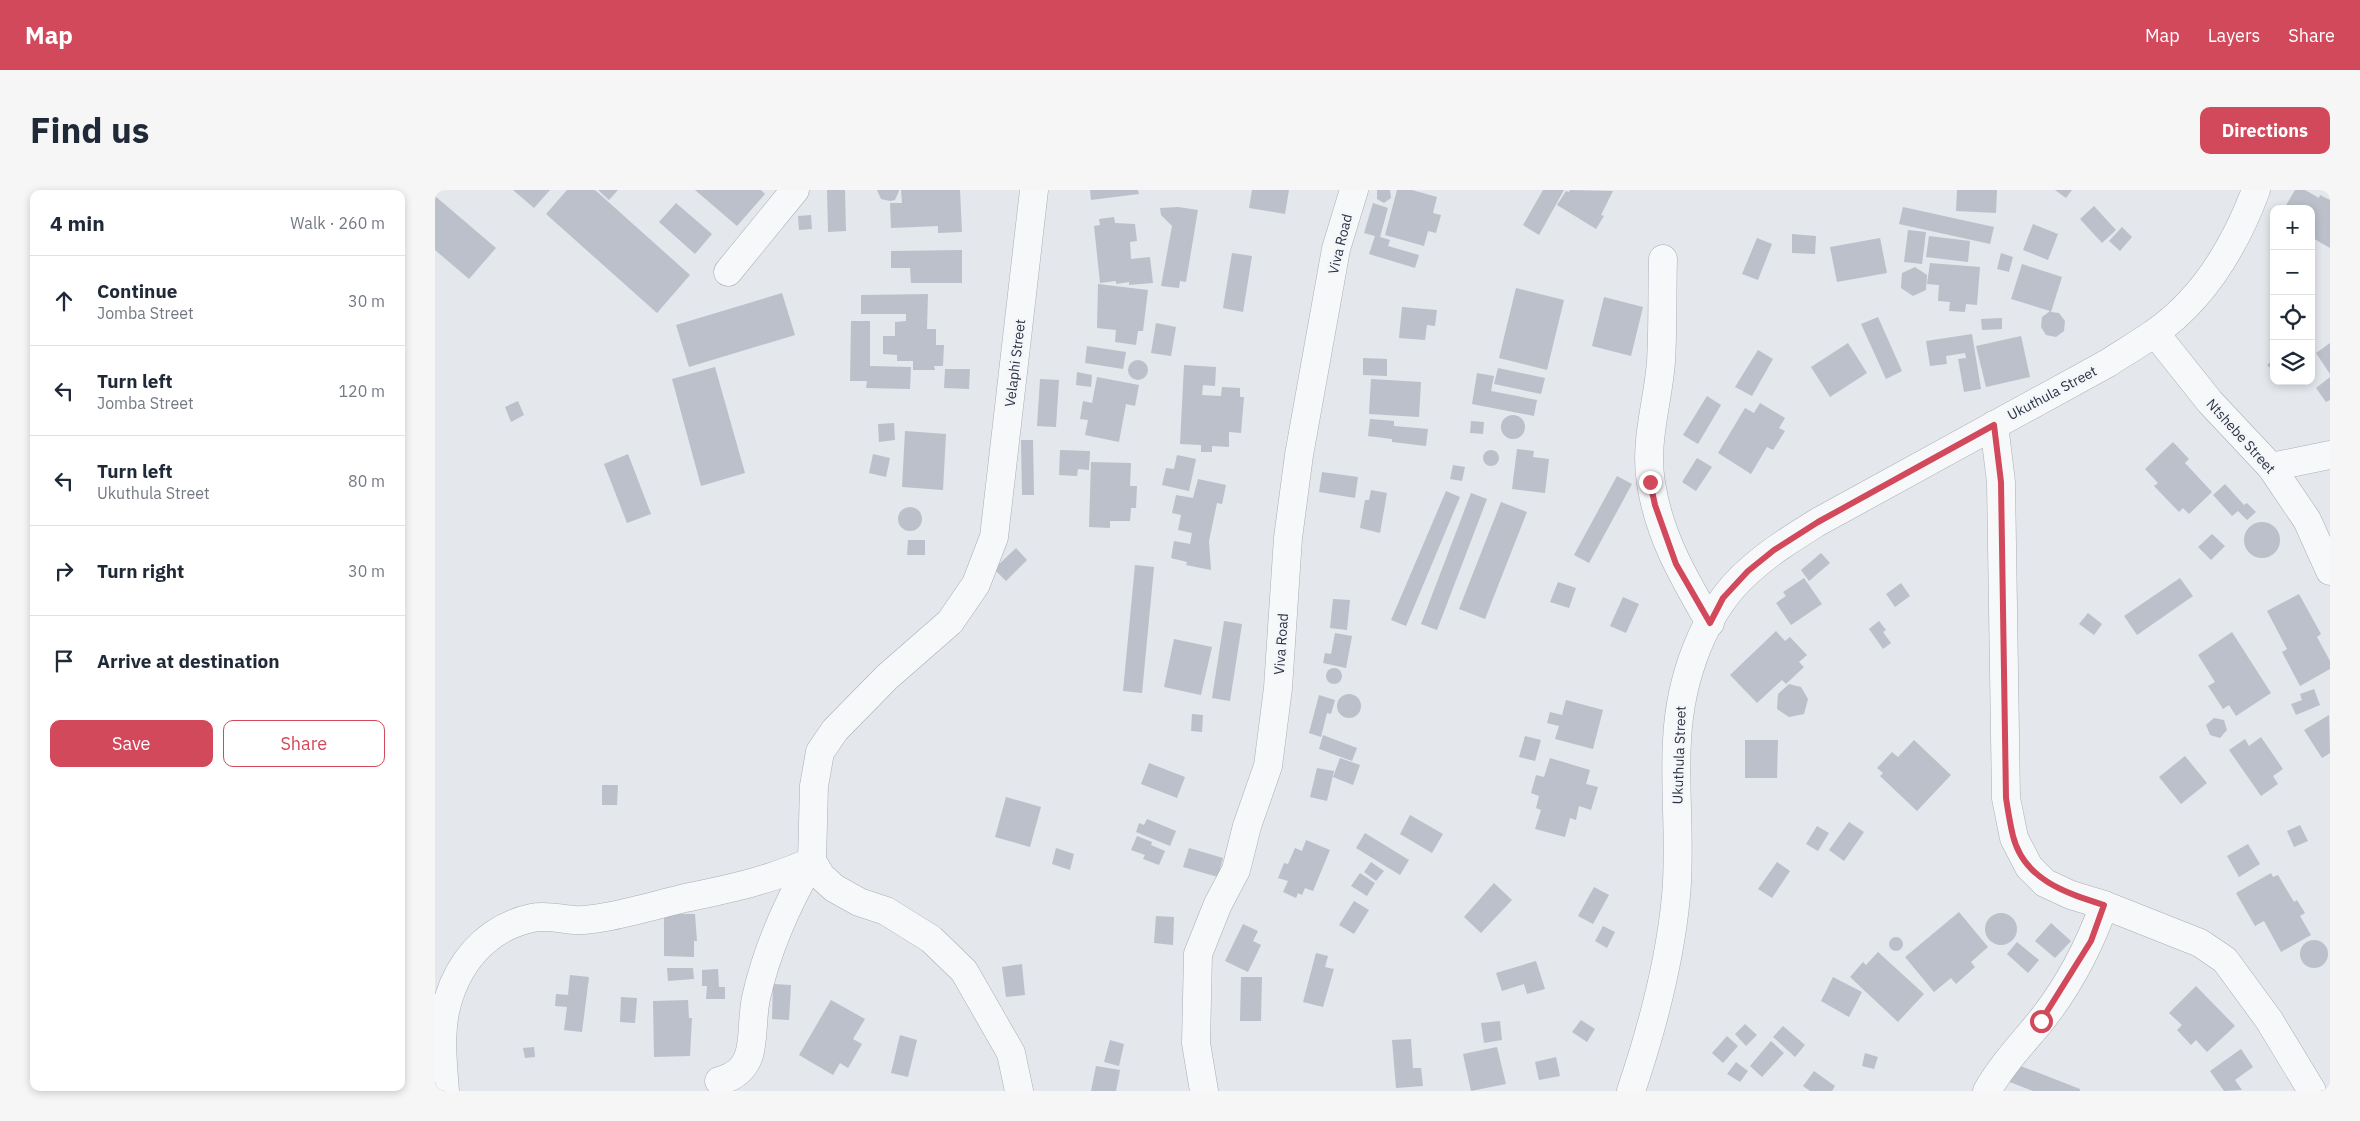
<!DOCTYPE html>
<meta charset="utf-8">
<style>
:root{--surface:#fff;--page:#f6f6f7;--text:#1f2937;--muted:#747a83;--line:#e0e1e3;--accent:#d1495b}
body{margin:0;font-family:"IBM Plex Sans",sans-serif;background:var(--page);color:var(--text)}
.controls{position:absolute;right:15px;top:15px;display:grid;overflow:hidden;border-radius:10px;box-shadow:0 2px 8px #0003}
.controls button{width:45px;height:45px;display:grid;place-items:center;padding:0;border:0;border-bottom:1px solid var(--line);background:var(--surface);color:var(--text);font:25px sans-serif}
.stop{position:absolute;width:15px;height:15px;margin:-11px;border:4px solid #d1495b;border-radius:50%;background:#fff}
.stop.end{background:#d1495b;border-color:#fff;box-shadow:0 1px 5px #0008}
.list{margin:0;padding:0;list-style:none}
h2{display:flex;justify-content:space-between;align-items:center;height:65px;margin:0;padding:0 20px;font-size:21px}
h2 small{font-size:16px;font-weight:400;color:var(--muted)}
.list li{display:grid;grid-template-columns:32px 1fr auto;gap:15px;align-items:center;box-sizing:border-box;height:90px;padding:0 20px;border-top:1px solid var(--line)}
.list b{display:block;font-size:19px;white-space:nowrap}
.list p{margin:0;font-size:16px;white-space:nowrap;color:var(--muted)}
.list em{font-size:16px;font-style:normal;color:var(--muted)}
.actions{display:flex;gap:10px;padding:15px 20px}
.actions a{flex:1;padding:11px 0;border:1px solid var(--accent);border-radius:10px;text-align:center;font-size:18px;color:var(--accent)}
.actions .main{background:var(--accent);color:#fff}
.icon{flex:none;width:28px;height:28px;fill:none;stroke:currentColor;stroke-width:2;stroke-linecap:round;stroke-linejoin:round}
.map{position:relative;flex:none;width:1895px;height:901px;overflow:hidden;border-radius:10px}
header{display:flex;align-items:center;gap:30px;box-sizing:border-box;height:70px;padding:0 25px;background:var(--accent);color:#fff}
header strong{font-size:24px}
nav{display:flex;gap:28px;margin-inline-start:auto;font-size:18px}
.intro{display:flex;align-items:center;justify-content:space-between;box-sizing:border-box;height:120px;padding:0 30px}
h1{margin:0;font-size:35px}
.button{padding:12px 22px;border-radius:10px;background:var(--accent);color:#fff;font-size:18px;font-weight:700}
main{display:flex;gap:30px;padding:0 30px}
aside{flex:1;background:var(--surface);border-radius:10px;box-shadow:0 2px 8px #0003}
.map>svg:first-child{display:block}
.building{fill:#bbc0ca}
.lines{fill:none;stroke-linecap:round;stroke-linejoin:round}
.minor-casing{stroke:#a9aeb7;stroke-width:29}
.minor{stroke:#f7f8fa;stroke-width:28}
.route{stroke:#d1495b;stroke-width:6}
.labels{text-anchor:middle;stroke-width:5;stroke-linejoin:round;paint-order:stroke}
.street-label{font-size:14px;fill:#2b3445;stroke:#f4f6f9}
</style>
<header>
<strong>Map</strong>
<nav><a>Map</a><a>Layers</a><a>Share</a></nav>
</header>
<div class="intro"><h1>Find us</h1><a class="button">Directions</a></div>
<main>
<aside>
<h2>4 min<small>Walk · 260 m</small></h2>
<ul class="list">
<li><svg class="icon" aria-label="ahead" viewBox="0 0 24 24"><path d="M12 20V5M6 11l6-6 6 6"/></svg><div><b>Continue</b><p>Jomba Street</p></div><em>30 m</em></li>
<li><svg class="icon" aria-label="left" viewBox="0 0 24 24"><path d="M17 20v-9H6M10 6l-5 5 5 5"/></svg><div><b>Turn left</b><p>Jomba Street</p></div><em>120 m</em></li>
<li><svg class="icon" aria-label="left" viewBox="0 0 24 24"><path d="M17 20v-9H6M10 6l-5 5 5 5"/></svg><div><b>Turn left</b><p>Ukuthula Street</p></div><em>80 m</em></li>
<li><svg class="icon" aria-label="right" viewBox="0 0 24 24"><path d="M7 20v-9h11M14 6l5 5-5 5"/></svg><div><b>Turn right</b></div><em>30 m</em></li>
<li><svg class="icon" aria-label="arrive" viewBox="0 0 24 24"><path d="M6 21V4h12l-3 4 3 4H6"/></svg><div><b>Arrive at destination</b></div></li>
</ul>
<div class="actions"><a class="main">Save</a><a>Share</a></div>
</aside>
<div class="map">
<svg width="1895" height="901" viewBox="0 0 1895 901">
<rect width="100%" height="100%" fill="#e4e7ec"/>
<!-- building -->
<g class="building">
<path d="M78,0H115L99,18Z"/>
<path d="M132,0H160L255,85L222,123L111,24Z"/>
<path d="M163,0H183L174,10Z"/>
<path d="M260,0H326L330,4L302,36Z"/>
<path d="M392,0H410L411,41L393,42Z"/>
<path d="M442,0H464V1L460,10L455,11L446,9Z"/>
<path d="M466,0H525L527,42L503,43V36L456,38L455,13H467Z"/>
<path d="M655,0H703L704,4L656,10Z"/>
<path d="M817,0H854L850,24L814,18Z"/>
<path d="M942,0H955L956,8L949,13L942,9Z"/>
<path d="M962,0H977L1002,7L998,23L1006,25L1001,43L993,41L989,56L950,45Z"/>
<path d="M1108,0H1129L1104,45L1088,35Z"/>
<path d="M1135,0L1178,1L1166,25L1169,26L1161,39L1122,15L1131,1L1134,2Z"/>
<path d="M1522,0H1562L1561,23L1521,21Z"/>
<path d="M1620,0H1637L1631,8Z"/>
<path d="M1860,0H1870L1884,8L1885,5L1895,10V58L1876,47V19H1854L1850,17Z"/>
<path d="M0,6L61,58L34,89L0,60Z"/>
<path d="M241,13L277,44L260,64L224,32Z"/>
<path d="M938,13L953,18L945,47L955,50L953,56L984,65L980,78L934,64L940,46L929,43Z"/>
<path d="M1659,16L1681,40L1667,53L1645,29Z"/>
<path d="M743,17L763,20L751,92L745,91L744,98L726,96L737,36L726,25L725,18Z"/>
<path d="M1468,17L1559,37L1555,54L1464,34Z"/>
<path d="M376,25L377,39L364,40L363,26Z"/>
<path d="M679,27L680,33L700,34L702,51L695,52L696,69L715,67L718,93L694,95V92L681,94V91L665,93L659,36L665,35L664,29Z"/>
<path d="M1598,34L1623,44L1613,70L1588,60Z"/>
<path d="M1687,37L1697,47L1685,61L1674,51Z"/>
<path d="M1473,40L1491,42L1487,74L1469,72Z"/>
<path d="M1357,44L1381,46L1380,64L1357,63Z"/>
<path d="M1494,46L1535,51L1533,72L1491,67Z"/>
<path d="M1322,48L1337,54L1323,90L1307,84Z"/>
<path d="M1445,48L1452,83L1402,92L1395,57Z"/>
<path d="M527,60V93H476L475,78H456V61Z"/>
<path d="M797,63L817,66L808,122L788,118Z"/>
<path d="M1566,63L1578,67L1574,82L1562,79Z"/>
<path d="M1495,73L1545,77L1542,115L1531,114L1530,122L1514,121L1515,112L1503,111L1504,95L1492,94Z"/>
<path d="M1587,74L1627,87L1616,122L1624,123L1630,131L1629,141L1621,147L1611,145L1606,137L1607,127L1615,121L1576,109Z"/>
<path d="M1480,77L1492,85L1491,100L1478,106L1466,98L1467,83Z"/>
<path d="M663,94L713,100L708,141H703L701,155L680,152L681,140L662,138Z"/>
<path d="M1081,98L1129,110L1112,180L1064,168Z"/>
<path d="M347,103L360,145L254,177L241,135Z"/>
<path d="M493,104L492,139H501V155H509L508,176H499L500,180H478V171H462V165L448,164V146H460V132L471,131V124H426V105Z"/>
<path d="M1169,107L1208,117L1196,166L1157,156Z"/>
<path d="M967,117L1002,120L1000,136L992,135L990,150L964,148Z"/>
<path d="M1443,127L1467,181L1451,189L1426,134Z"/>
<path d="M1567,128V139L1547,140L1546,129Z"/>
<path d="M416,131H435V176L476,177L475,199L431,198L432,191H415Z"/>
<path d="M721,133L741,137L736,166L716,163Z"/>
<path d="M1537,144L1546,199L1529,202L1523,169L1531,168L1530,163L1511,166L1512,174L1495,176L1491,151Z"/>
<path d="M1586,146L1595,187L1551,197L1541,156Z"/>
<path d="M1413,153L1432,183L1395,207L1376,177Z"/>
<path d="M1895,153V184L1881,163Z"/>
<path d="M652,156L691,162L688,179L650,173Z"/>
<path d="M1323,160L1338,169L1317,206L1300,197Z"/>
<path d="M928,168L952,169V186L928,185Z"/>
<path d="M1839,169V182L1832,175Z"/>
<circle cx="703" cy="180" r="10"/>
<path d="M749,175L781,177L780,196L768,195L767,205L786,206L787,197L805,198V207H809L806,243L794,242V257L777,256V262H766V255L745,254Z"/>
<path d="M280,177L310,283L266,296L237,189Z"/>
<path d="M1063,178L1110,188L1106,204L1059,194Z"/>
<path d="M510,179H535L534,199L509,198Z"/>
<path d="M642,182L657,185L656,197L641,195Z"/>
<path d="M1042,183L1059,186L1056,201L1102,210L1099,226L1037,214Z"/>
<path d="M662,187L704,195L700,216L691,214L684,252L650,245L653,230L645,229L648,211L657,213Z"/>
<path d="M1895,187V210L1891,212L1881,198Z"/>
<path d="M605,189L624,190L621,237L602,236Z"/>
<path d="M936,189L986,192L984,227L934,224Z"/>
<path d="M1272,206L1286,215L1263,254L1248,245Z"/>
<path d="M83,211L89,225L76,232L70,217Z"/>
<path d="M1325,213L1350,228L1344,238L1350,241L1338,260L1332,257L1316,284L1283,263L1310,218L1319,223Z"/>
<circle cx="1078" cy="237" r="12"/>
<path d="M935,229L959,231V236L993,239L991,256L957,252V249L933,246Z"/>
<path d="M1036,231L1049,232L1048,244L1035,243Z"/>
<path d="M459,233L460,250L444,252L443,234Z"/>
<path d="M470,241L511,244L508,300L467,297Z"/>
<path d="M586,250H598L599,305H587Z"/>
<path d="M1738,252L1754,269L1750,273L1777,302L1754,324L1748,318L1744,322L1719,296L1723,293L1710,279Z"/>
<path d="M1082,259L1099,261L1098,267L1114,269L1110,303L1077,299Z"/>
<circle cx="1056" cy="268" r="8"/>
<path d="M625,260L655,261L654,280L643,279L642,286L624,285Z"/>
<path d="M193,264L216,324L192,333L169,274Z"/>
<path d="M438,264L455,268L451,287L434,283Z"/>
<path d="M742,265L761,269L754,301L727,295L731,278L739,279Z"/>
<path d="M1262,268L1277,277L1261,301L1247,292Z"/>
<path d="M656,272L696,273L695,296H702L701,318H696L695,331H675V338L654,337Z"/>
<path d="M1018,275L1030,277L1027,291L1015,289Z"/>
<path d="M887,282L923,287L920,308L884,302Z"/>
<path d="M1182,286L1197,294L1154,373L1139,365Z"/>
<path d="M763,289L791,295L787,314L782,313L774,351L776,380L751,375L752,372L736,368L739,351L755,354L757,343L743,340L746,325L737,323L741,305L758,308Z"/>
<path d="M1790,294L1809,315L1812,313L1821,322L1812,330L1803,321L1797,326L1778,305Z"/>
<path d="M936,300L952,303L945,343L925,338L930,310H934Z"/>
<path d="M1011,301L1025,307L971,436L956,430Z"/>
<path d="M1036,303L1052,309L1002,440L986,434Z"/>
<path d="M1066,312L1092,322L1050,429L1024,419Z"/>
<circle cx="475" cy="329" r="12"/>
<circle cx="1827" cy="350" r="18"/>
<path d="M1777,344L1790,356L1776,370L1763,357Z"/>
<path d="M473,350H490V365H472Z"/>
<path d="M581,358L592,370L571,391L559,379Z"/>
<path d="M1386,363L1395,373L1374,391L1366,380Z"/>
<path d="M700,375L719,377L707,503L688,501Z"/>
<path d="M1369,388L1387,414L1356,435L1341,413L1351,406L1348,402Z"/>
<path d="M1745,388L1758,406L1702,445L1689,426Z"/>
<path d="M1123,392L1141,398L1134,418L1115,412Z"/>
<path d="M1466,393L1475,406L1460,417L1451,404Z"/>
<path d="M1864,404L1886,444L1882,447L1895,471V479L1865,496L1847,462L1852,459L1832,421Z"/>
<path d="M1188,407L1204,414L1191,443L1175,436Z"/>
<path d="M898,409L915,410L912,440L895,438Z"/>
<path d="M1653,423L1667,434L1659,445L1644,434Z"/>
<path d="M789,431L807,434L795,511L777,508Z"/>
<path d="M1444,431L1451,440L1448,442L1456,453L1448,459L1434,439Z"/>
<path d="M1341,441L1350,451L1355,447L1372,465L1364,472L1369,477L1351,494L1347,490L1322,513L1295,485Z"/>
<path d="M1797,442L1836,503L1801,526L1794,515L1788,519L1773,496L1780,492L1763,465Z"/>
<path d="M900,443L917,446L911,478L888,473L890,463L896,464Z"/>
<path d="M739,449L777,457L766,505L729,497Z"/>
<circle cx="899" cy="486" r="8"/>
<path d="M1354,494L1366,497L1373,509L1369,524L1354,527L1342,519L1343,504Z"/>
<path d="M1879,499L1885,515L1861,525L1856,514L1867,510L1865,504Z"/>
<circle cx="914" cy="516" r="12"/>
<path d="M884,505L900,510L896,524L892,523L886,547L874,543Z"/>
<path d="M1131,510L1168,520L1158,559L1120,549L1124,536L1112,533L1115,522L1127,525Z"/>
<path d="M757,524L768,525L767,542L756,541Z"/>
<path d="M1894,525L1895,563L1887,568L1869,540Z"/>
<path d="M1779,528L1789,530L1792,540L1785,548L1775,545L1771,535Z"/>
<path d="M888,545L922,558L917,571L884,559Z"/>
<path d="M1090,546L1106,550L1100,571L1084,567Z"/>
<path d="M1826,547L1848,579L1838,586L1843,594L1826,606L1794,560L1810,549L1814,556Z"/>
<path d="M1310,550H1343L1342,588H1310Z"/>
<path d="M1479,550L1516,585L1482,621L1445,586L1448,583L1442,578L1457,562L1463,567Z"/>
<path d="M1750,566L1772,593L1746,614L1724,587Z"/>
<path d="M905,568L925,575L918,595L898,587Z"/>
<path d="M1115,568L1155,580L1151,594L1163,597L1156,620L1144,616L1141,630L1135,628L1130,647L1100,639L1106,620L1101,618L1104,606L1096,603L1101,585L1109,587Z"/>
<path d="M714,573L750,587L742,608L706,594Z"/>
<path d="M882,578L899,581L892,611L875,607Z"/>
<path d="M167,595H183L182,615H167Z"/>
<path d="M571,607L606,617L595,657L560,647Z"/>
<path d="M975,625L1008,644L997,663L965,644Z"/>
<path d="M712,629L741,641L735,656L701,642L704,633L709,635Z"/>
<path d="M1414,632L1429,642L1409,671L1394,660Z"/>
<path d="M1865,635L1873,651L1859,657L1852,641Z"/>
<path d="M1382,636L1394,643L1383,661L1371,654Z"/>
<path d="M930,643L974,670L965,685L921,658Z"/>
<path d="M702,646L717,652L716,655L730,661L724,675L708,669L710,665L696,660Z"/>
<path d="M871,650L895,660L878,701L870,698L867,705L863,703L861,708L848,702L853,691L843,688L849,673L853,674L860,658L867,661Z"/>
<path d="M1813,654L1825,674L1804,687L1792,666Z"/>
<path d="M621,658L639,664L635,680L617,674Z"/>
<path d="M754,658L788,668L783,687L748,677Z"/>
<path d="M936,672L949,681L941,691L929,682Z"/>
<path d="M1342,672L1355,681L1337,708L1323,699Z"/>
<path d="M925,683L940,693L932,706L916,696Z"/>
<path d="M1836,683L1838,687L1843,685L1859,712L1862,710L1870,723L1865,726L1876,745L1846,762L1829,731L1820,736L1801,703Z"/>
<path d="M1059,693L1077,710L1046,743L1029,727Z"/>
<path d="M1159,697L1174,705L1158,734L1143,726Z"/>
<path d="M919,711L934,720L919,744L904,735Z"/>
<path d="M1524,722L1553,757L1536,772L1540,777L1521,794L1516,788L1499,802L1470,767Z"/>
<circle cx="1566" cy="739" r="16"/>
<path d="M229,724H260L262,751H259V767L229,766Z"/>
<path d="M721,726L739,727L738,755L719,753Z"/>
<path d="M1616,733L1636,751L1620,768L1600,751Z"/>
<path d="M808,734L823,741L818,751L826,755L813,782L790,771Z"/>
<path d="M1168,736L1180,742L1172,758L1160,751Z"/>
<circle cx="1461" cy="754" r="7"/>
<circle cx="1879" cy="764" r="14"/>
<path d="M1582,752L1604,770L1593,783L1572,764Z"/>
<path d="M1443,762L1489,804L1463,832L1415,787L1428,772L1431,775Z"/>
<path d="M881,763L893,766L890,777L899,779L888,817L868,812Z"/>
<path d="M1101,771L1110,799L1092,804L1089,794L1067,801L1061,783Z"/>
<path d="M587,774L590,805L571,807L567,777Z"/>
<path d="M232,778H258L259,789L233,791Z"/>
<path d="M283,779L284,797H290V809H271L272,796H267V780Z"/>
<path d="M135,785L154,787L147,842L129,840L132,817L120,816L121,804L133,805Z"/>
<path d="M806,787H827L826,831H805Z"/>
<path d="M1398,787L1427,802L1414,827L1386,811Z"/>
<path d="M338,794L356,795L354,830L337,829Z"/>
<path d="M1761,796L1800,836L1772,862L1761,850L1756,855L1742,840L1747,835L1734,823Z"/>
<path d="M186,807L202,808L200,833L185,832Z"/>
<path d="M253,810L254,828H257L255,866L219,867L218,811Z"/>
<path d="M396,810L430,829L418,849L427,854L413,878L405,873L398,885L364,865Z"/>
<path d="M1146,830L1160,839L1152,852L1137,842Z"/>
<path d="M1065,831L1067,850L1049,853L1046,833Z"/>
<path d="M1310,834L1322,845L1311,856L1300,844Z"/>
<path d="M1348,836L1370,855L1360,867L1338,847Z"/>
<path d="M465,845L482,850L473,887L456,883Z"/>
<path d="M1292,846L1303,856L1288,873L1277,863Z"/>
<path d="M976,849L978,878H986L988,896L961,898L957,850Z"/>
<path d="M675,850L689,854L684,876L669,872Z"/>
<path d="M1336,851L1349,863L1327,887L1315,876Z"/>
<path d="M99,857L100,867L90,868L88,858Z"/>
<path d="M1062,857L1071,894L1036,901L1028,864Z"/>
<path d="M1806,859L1818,877L1800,890L1807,900L1789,901L1775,881Z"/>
<path d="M1430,863L1443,867L1439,879L1427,876Z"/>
<path d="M1121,867L1125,886L1104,890L1100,872Z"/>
<path d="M1301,872L1313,881L1305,892L1292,884Z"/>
<path d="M1578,873L1645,899V901H1598L1572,891Z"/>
<path d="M661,876L685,880L681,901H656Z"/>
<path d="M1379,881L1400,896L1397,901H1375L1368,896Z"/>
</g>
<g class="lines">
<!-- minor casing -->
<g class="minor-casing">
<g id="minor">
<path d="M1228,69C1227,103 1228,138 1226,172C1223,212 1209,252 1216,293C1224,346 1249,388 1275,433"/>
<path d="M293,82L360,0"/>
<path d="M1720,143L1775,212L1836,277L1872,330L1895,381"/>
<path d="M1559,235L1566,292L1571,608L1579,648L1594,677L1610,693L1636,705L1669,715L1765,753L1790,770L1834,830L1877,901"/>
<path d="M1836,277L1895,265"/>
<path d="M284,891C299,887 309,880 314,865C319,849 317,826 321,808C332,759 352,714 377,671"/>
<path d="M10,901C8,876 5,847 10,822C20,775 50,738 97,728C110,725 126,729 139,730C150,731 165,728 176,726C201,721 225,714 250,708C293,699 337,690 377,671"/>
<path d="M584,901L576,863L529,781L496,749L451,721L424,712L399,698L386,686L377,671L379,596L385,562L400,540L452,487L515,432L541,394L559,347L599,0"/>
<path d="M769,901L761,853L763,764L783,714L801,680L812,636L833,576L843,498L853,348L864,265L901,59L919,0"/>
<path d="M1196,901C1217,839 1235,771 1241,706C1246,654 1239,602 1242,550C1245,490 1268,420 1315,380C1336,361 1359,347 1383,332L1673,173C1688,163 1704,154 1718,144C1768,110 1800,56 1821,0"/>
<path d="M1552,901C1567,875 1586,855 1605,832C1633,797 1654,757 1669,715"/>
</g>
</g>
<!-- minor -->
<use href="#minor" class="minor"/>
</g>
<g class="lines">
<!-- route -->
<path class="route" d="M1215,292L1220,315L1241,374L1275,433L1288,408L1313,381L1339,360L1383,332L1559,235L1566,292L1571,608C1573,621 1575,634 1578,646C1589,690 1631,703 1669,715L1656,751L1606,831"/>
</g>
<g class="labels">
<!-- street labels -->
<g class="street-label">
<text transform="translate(905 54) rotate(-76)" y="5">Viva Road</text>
<text transform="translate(580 173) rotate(-83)" y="5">Velaphi Street</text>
<text transform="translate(1617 203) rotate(-28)" y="5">Ukuthula Street</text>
<text transform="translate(1806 246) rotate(48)" y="5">Ntshebe Street</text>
<text transform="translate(846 454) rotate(-86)" y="5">Viva Road</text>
<text transform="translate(1244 565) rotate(-88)" y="5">Ukuthula Street</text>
</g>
</g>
</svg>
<div class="controls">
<button>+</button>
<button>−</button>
<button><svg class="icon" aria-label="locate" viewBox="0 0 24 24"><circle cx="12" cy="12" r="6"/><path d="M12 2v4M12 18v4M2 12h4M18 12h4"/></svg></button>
<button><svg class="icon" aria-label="layers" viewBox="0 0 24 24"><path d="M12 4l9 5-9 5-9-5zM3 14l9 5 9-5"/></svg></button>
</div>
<div class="stop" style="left:1606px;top:831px"></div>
<div class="stop end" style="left:1215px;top:292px"></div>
</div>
</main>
